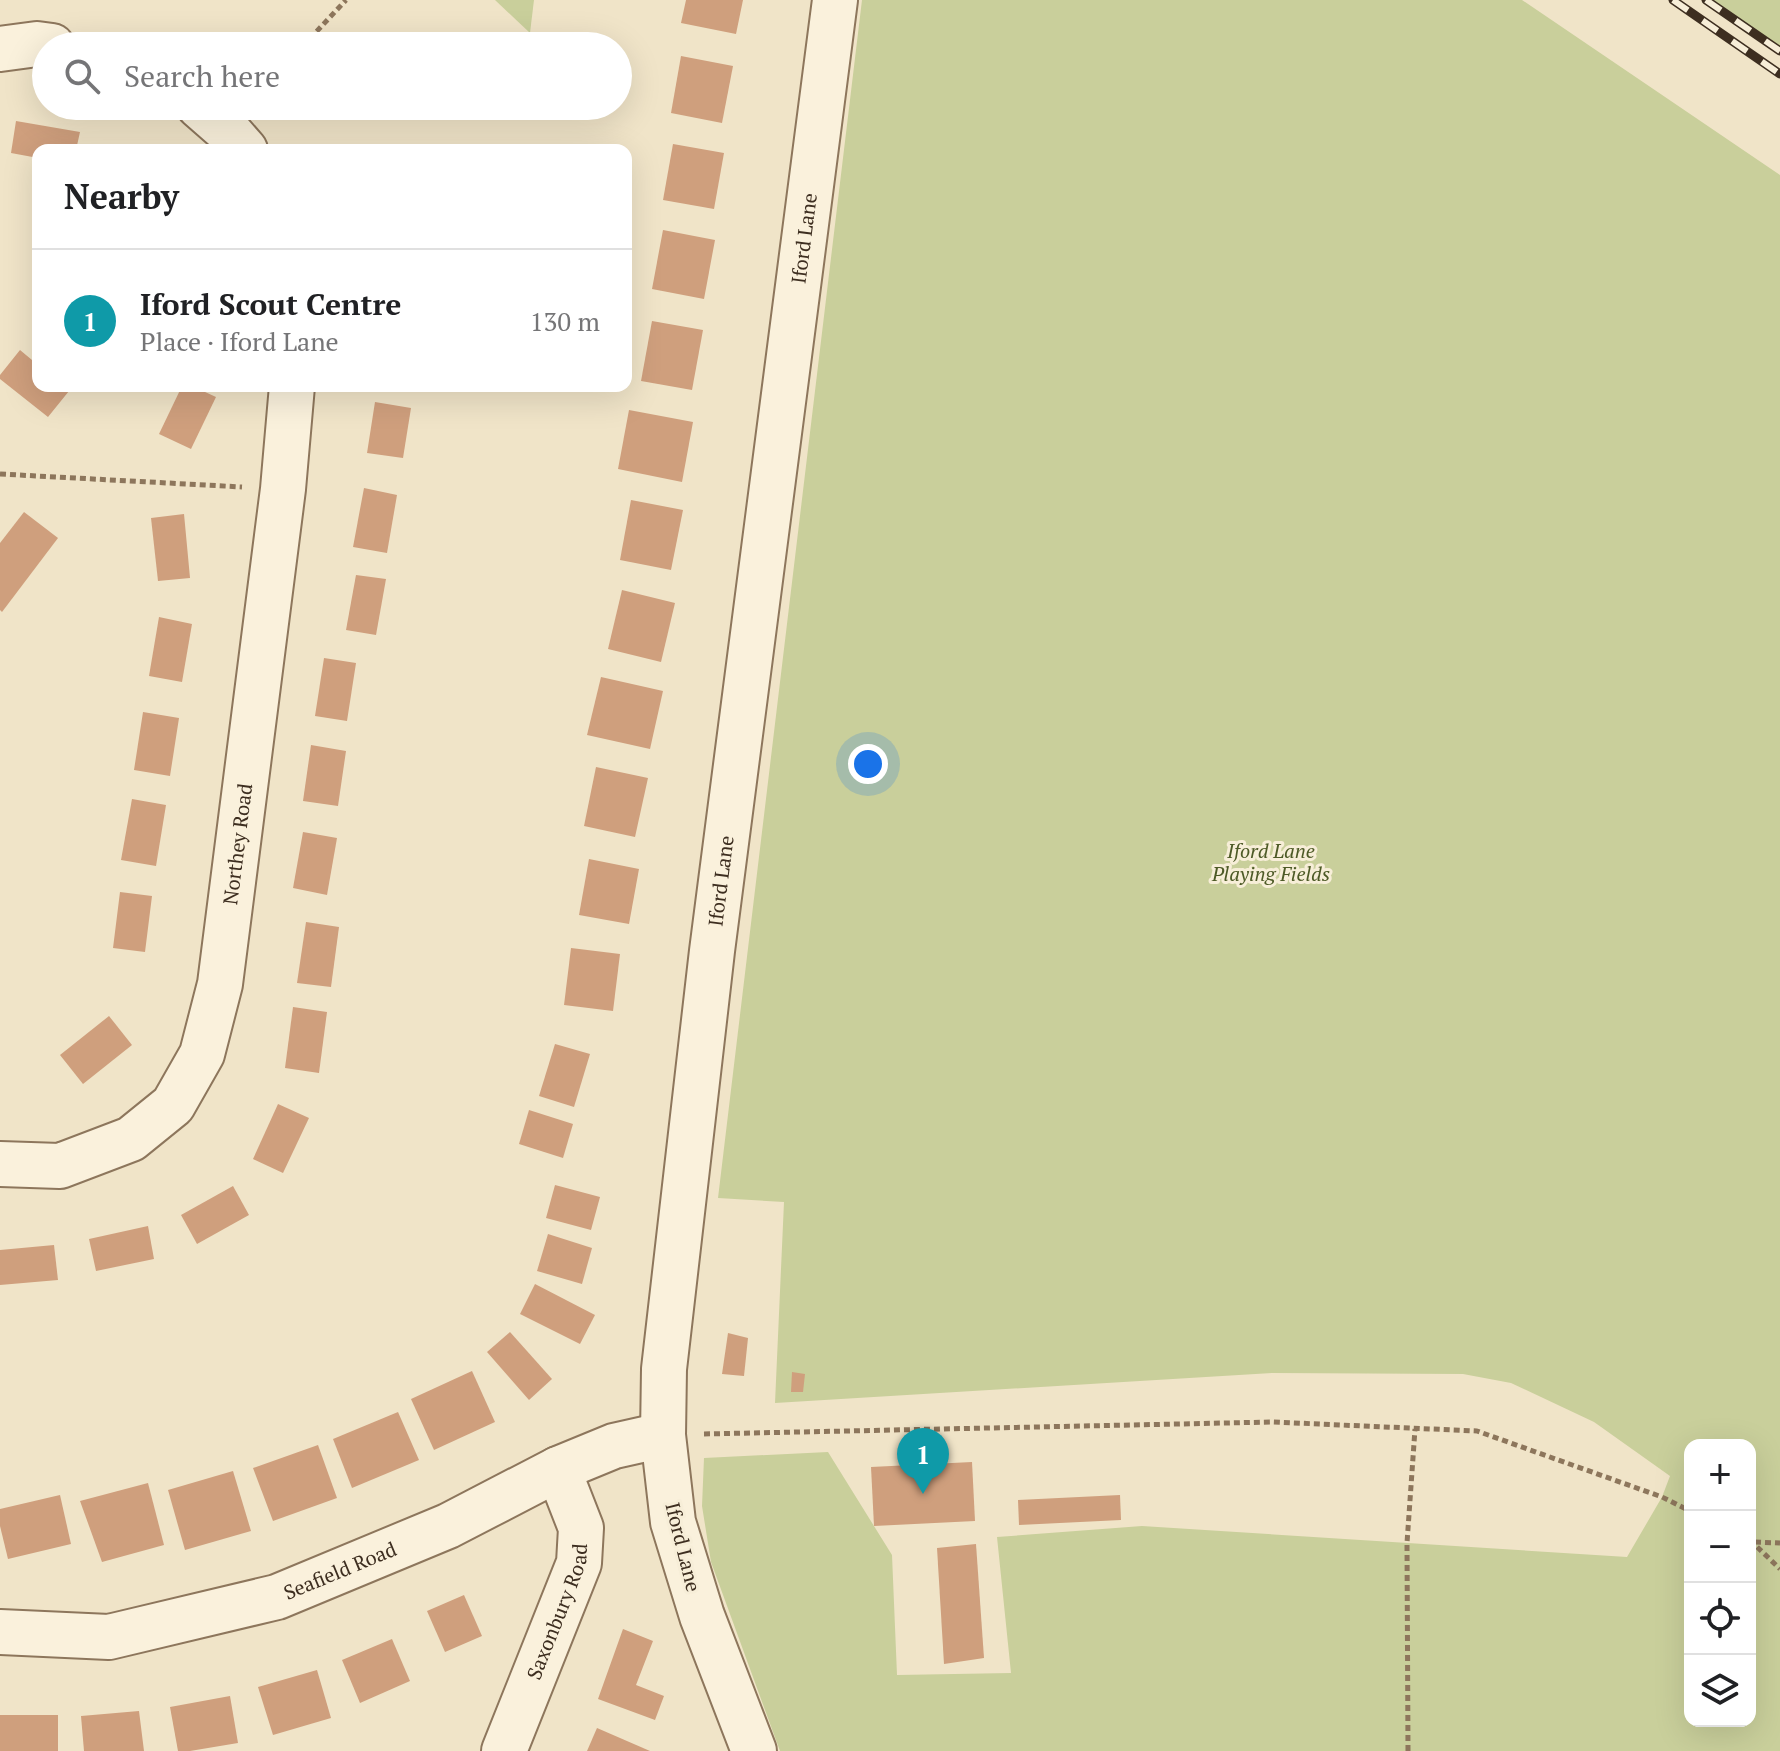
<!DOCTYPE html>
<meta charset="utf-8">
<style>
:root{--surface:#fff;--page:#f2f2f2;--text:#202124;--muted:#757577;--line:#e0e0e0;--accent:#db2777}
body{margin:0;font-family:"PT Serif",serif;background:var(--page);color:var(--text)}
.controls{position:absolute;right:24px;bottom:24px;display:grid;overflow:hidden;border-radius:16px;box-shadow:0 8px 32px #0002}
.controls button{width:72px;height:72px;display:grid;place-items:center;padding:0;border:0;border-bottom:2px solid var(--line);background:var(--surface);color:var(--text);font:40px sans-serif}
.you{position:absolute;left:868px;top:764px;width:28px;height:28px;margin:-20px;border:6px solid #fff;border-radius:50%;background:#1a73e8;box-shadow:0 0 0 12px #1a73e833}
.badge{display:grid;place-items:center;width:52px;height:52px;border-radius:50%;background:var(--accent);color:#fff;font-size:26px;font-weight:700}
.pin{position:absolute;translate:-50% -66px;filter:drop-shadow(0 2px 4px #0008)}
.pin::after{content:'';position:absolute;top:42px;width:28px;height:24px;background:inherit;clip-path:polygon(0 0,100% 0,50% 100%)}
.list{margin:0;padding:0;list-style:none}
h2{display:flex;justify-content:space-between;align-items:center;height:104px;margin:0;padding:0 32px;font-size:34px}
h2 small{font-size:26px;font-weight:400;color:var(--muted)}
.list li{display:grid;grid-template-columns:52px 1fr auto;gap:24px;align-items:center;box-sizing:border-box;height:144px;padding:0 32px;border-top:2px solid var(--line)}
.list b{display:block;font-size:30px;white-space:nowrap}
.list p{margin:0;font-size:26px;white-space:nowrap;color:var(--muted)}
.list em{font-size:26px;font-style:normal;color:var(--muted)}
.icon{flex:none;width:44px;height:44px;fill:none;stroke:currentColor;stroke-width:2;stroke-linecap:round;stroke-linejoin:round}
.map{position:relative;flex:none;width:1780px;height:1751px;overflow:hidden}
.search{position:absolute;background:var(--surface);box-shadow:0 8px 32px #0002;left:32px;top:32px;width:600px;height:88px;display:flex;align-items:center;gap:20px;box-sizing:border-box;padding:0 28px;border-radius:44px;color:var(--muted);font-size:30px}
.panel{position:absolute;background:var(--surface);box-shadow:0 8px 32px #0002;left:32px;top:144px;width:600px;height:248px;border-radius:16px}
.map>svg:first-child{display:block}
.green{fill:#c9cf9b;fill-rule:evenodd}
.building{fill:#cf9f7d}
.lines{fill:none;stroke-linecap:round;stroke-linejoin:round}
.minor-casing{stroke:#8d765c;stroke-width:48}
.tertiary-casing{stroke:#8d765c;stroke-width:48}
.path{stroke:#8d765c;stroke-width:5;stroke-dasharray:6 4;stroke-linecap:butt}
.minor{stroke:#faf1dc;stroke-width:44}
.tertiary{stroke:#faf1dc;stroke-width:44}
.rail-casing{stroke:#3d2e20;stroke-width:9}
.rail{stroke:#f7eed8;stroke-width:6;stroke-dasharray:18;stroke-linecap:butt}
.labels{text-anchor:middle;stroke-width:6;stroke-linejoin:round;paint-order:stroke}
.street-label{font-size:20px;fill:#3d2e20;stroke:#f7eed8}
.park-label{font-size:20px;font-style:italic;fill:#4d5a26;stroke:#f7eed8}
</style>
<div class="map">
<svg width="1780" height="1751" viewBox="0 0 1780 1751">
<rect width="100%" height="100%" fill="#f0e4c8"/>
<!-- green -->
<g class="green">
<path d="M495,0H534L530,33Z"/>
<path d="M862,0H1522L1780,175V1751H780L711,1562L702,1506L704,1458L828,1452L892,1555L897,1675L1011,1673L997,1537L1142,1526L1627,1557L1662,1497L1670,1476L1594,1422L1511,1383L1463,1374L1272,1373L775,1403L784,1202L718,1198ZM1690,1445H1750V1721H1690Z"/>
<path d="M1706,0H1780V51Z"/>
</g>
<!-- building -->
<g class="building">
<path d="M686,0H743L736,34L681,23Z"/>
<path d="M388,32L406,46H377Z"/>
<path d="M681,56L733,66L722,123L671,113Z"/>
<path d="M16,121L80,132L76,150H38V158L11,153Z"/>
<path d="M673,144L724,153L714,209L663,200Z"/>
<path d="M663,230L715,240L704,299L652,289Z"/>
<path d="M652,321L703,330L692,390L641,381Z"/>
<path d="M20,350L38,365V386H64L69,391L48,417L0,379V375Z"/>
<path d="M182,386H192L216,397L191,449L159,434Z"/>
<path d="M375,402L411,408L403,458L367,453Z"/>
<path d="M629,410L693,422L682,482L618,469Z"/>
<path d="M364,488L397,495L387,553L353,547Z"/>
<path d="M631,500L683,510L671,570L620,560Z"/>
<path d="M24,512L58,538L2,612L0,610V543Z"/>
<path d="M184,514L190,578L158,581L151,518Z"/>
<path d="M356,575L386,579L376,635L346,630Z"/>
<path d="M622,590L675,603L661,662L608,649Z"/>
<path d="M159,617L192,624L182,682L149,676Z"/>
<path d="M324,658L356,663L347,721L315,716Z"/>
<path d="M601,677L663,691L650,749L587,735Z"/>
<path d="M143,712L179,718L170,776L134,770Z"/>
<path d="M311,745L346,751L338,806L303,801Z"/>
<path d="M596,767L648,778L635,837L584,826Z"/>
<path d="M132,799L166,805L156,866L121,860Z"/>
<path d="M303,832L337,838L327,895L293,888Z"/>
<path d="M589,859L639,869L629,924L579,915Z"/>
<path d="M120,892L152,896L145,952L113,948Z"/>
<path d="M306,922L339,927L331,987L297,983Z"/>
<path d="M571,948L620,954L613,1011L564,1005Z"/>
<path d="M293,1007L327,1012L319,1073L285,1068Z"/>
<path d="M109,1016L132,1045L83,1084L60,1055Z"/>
<path d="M555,1044L590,1054L574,1107L539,1096Z"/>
<path d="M278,1104L309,1118L283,1173L253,1159Z"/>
<path d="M529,1110L573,1124L563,1158L519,1144Z"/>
<path d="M555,1185L600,1197L591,1230L546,1218Z"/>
<path d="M233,1186L249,1215L197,1244L181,1215Z"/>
<path d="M148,1226L154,1259L96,1271L89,1239Z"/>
<path d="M548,1234L592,1248L582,1284L537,1271Z"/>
<path d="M54,1245L58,1280L0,1285V1250Z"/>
<path d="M535,1284L595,1315L580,1344L520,1314Z"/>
<path d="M510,1332L552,1379L529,1400L487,1352Z"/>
<path d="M728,1333L748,1338L744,1376L722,1374Z"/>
<path d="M472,1371L495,1422L434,1450L411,1399Z"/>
<path d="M792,1372L805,1374L803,1392H791Z"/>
<path d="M398,1412L419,1460L352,1488L333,1439Z"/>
<path d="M318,1445L337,1498L273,1521L253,1468Z"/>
<path d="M972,1462L975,1521L874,1526L871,1467Z"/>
<path d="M233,1471L251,1531L185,1550L168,1490Z"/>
<path d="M148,1483L164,1545L102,1562L80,1501Z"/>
<path d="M60,1495L71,1544L8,1559L0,1526V1509Z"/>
<path d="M1120,1495L1121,1520L1019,1525L1018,1500Z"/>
<path d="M976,1544L984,1658L944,1664L937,1548Z"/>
<path d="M464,1595L482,1636L445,1652L427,1611Z"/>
<path d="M623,1629L653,1641L636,1685L664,1696L655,1720L598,1699Z"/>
<path d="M392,1639L410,1681L360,1703L342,1660Z"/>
<path d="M317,1670L331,1718L273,1735L258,1687Z"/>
<path d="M230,1696L238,1743L190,1751H178L170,1707Z"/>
<path d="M139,1711L144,1751H84L81,1716Z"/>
<rect x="0" y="1715" width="58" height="36"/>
<path d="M597,1728L650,1751H587Z"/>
</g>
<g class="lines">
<!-- minor casing -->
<g class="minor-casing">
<g id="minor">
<path d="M0,49L37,44L52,46"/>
<path d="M199,106L231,134L245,150"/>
<path id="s1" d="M0,1164L60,1166L131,1139L173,1105L202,1054L220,984L283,489L292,386"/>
<path id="s2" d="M0,1632L109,1637L277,1597L448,1526L558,1469L614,1446L663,1435"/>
<path id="s3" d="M504,1751L579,1563L581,1528L558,1469"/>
</g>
</g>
<!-- tertiary casing -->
<g class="tertiary-casing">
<g id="tertiary">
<path id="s4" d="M754,1751L702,1616L673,1522L663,1435L664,1369L712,951L835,0"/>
</g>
</g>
<!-- path -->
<g class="path">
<path d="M303,46L346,0"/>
<path d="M0,474L242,487"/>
<path d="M704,1434L1273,1422L1477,1431L1662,1497L1690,1511"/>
<path d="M1750,1540L1780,1569"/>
<path d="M1755,1542L1780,1543"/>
<path d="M1408,1751L1407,1543L1415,1429"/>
</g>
<!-- minor -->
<use href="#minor" class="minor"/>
<!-- tertiary -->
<use href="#tertiary" class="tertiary"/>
<!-- rail casing -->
<g class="rail-casing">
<g id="rail">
<path d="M1673,0L1780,74"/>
<path d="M1706,0L1780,51"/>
</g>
</g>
<!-- rail -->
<use href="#rail" class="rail"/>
</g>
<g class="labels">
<!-- street labels -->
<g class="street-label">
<text dy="7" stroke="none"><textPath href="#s4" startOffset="1536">Iford Lane</textPath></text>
<text dy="7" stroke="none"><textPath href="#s1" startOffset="462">Northey Road</textPath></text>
<text dy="7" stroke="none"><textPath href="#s4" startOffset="888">Iford Lane</textPath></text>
<text transform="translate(683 1547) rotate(76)" y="7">Iford Lane</text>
<text dy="7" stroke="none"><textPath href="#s2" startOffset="350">Seafield Road</textPath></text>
<text dy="7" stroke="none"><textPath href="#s3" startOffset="150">Saxonbury Road</textPath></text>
</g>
<!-- park labels -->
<g class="park-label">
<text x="1271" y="858">Iford Lane<tspan x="1271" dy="23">Playing Fields</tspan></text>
</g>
</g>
</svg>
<div class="controls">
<button>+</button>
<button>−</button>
<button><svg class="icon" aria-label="locate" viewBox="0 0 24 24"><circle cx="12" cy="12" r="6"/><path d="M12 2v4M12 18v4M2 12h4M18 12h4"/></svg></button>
<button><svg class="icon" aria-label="layers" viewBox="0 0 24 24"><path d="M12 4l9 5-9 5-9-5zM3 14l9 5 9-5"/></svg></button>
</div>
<div class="you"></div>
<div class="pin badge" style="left:923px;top:1494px;background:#0f9aa8">1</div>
<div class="search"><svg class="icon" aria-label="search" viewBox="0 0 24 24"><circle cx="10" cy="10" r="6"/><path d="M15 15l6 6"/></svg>Search here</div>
<section class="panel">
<h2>Nearby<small></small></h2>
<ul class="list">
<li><span class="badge" style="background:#0f9aa8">1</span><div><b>Iford Scout Centre</b><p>Place · Iford Lane</p></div><em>130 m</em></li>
</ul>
</section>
</div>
